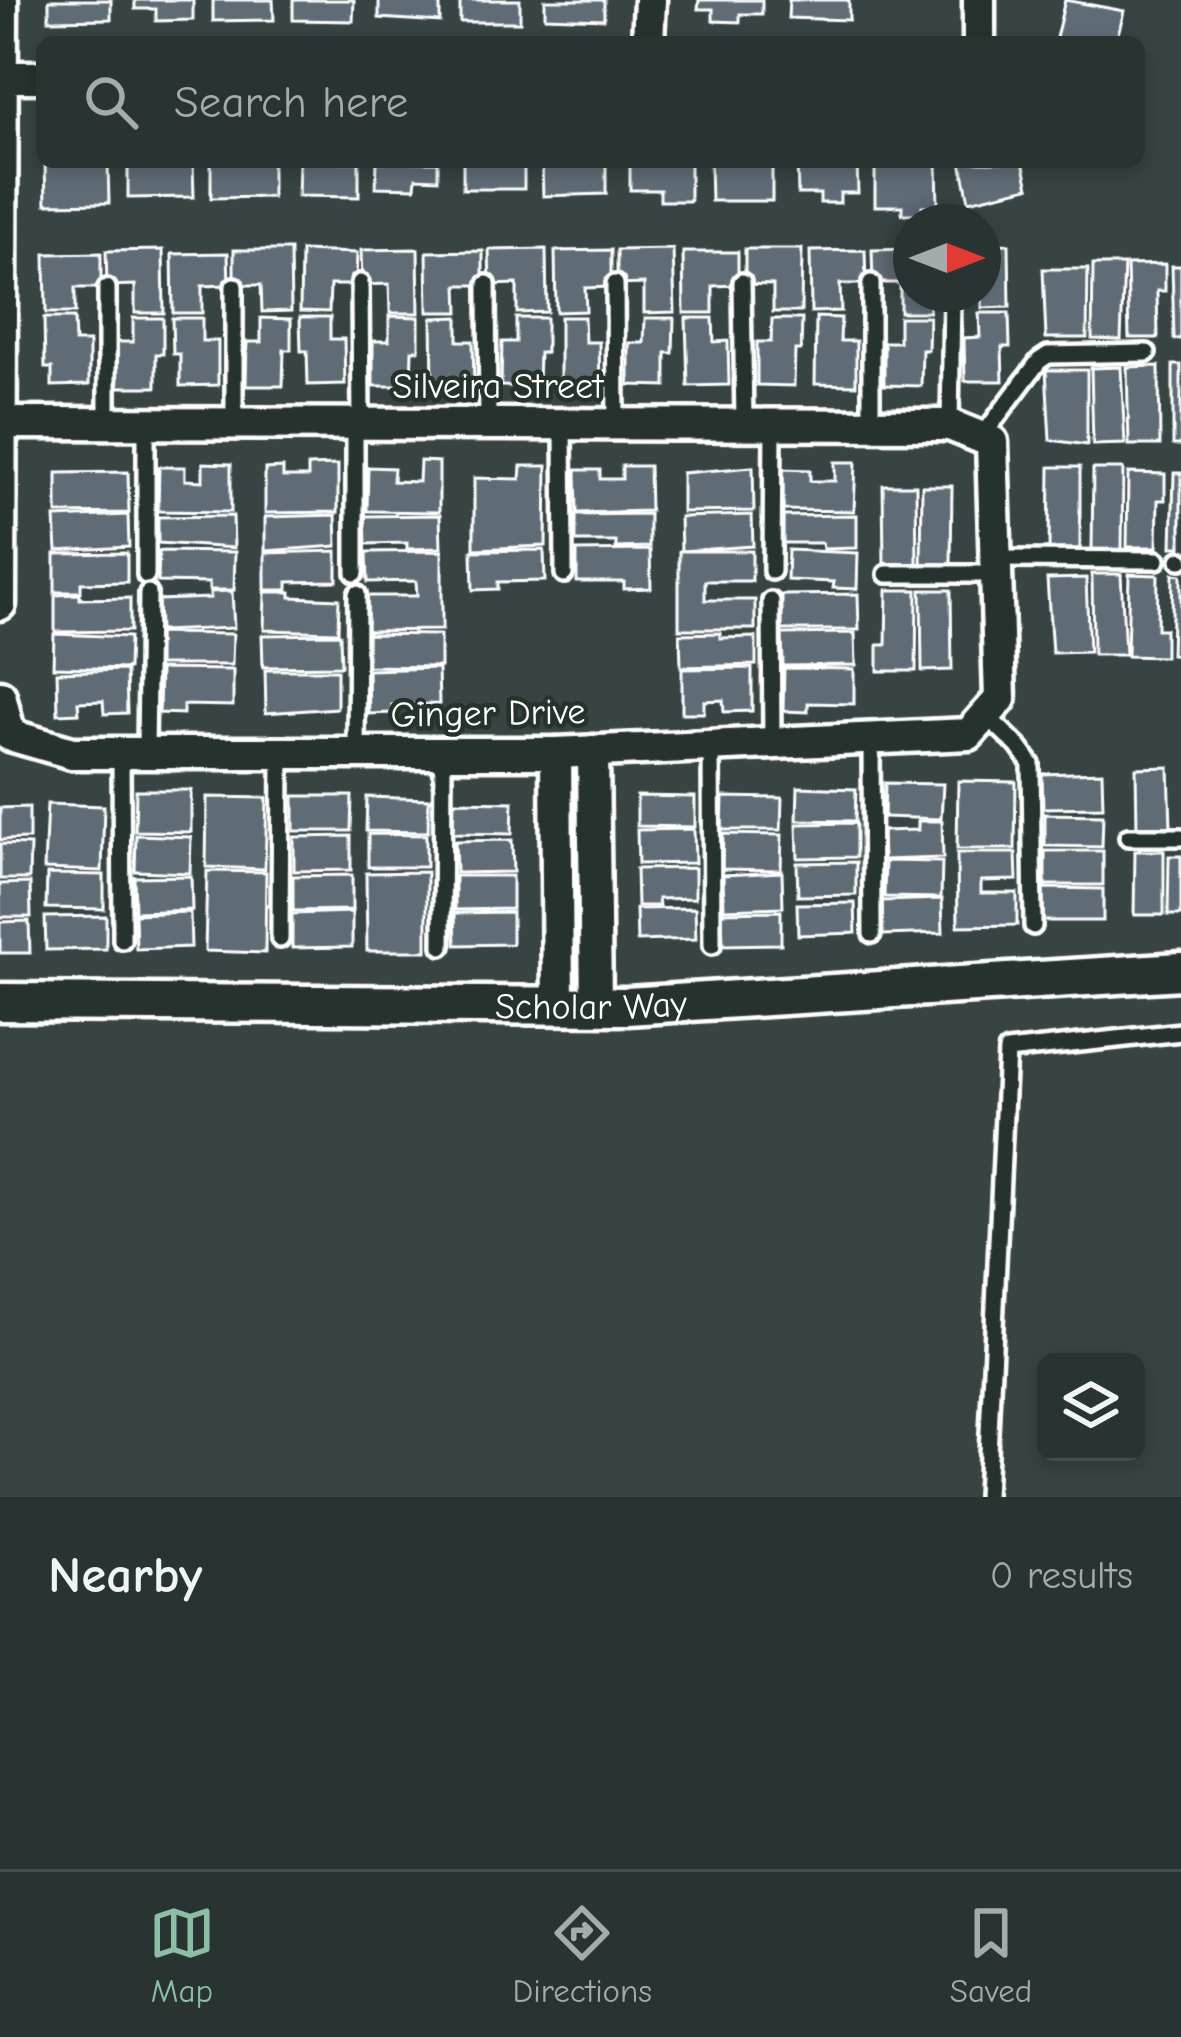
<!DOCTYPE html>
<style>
:root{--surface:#293332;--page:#353f3e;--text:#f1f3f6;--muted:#a5aaac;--line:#454e4d;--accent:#8abfa5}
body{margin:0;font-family:"Comic Neue",sans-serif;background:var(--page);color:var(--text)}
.controls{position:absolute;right:36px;bottom:36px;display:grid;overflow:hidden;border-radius:18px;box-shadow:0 6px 18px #0003}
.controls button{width:108px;height:108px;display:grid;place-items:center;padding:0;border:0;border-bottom:3px solid var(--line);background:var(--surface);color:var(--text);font:60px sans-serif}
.compass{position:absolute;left:893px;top:204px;width:108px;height:108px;border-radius:50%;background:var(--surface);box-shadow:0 6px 18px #0003;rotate:90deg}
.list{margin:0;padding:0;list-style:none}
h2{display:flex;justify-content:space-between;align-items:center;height:156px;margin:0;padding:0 48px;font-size:51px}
h2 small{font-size:39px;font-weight:400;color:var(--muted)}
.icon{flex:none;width:66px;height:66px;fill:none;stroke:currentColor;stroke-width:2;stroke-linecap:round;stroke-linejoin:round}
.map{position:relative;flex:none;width:1181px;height:1497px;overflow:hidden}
.search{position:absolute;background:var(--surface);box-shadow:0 6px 18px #0003;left:36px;right:36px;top:36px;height:132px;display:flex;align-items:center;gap:30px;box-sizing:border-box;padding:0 42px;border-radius:18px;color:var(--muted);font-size:45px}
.sheet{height:372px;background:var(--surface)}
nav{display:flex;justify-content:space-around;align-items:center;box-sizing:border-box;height:168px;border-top:3px solid var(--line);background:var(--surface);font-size:33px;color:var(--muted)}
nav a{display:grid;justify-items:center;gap:6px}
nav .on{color:var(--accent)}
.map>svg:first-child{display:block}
.building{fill:#5f6c76;stroke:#fff;stroke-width:3}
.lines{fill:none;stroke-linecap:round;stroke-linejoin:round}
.service-casing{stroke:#fff;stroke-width:24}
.minor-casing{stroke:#fff;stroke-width:39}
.tertiary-casing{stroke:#fff;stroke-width:45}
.service{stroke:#26332d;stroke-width:15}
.minor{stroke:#26332d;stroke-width:30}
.tertiary{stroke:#26332d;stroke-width:36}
.labels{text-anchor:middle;stroke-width:9;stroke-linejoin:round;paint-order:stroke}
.street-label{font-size:36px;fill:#fff;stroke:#26332d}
</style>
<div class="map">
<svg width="1181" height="1497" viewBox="0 0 1181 1497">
<rect width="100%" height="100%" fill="#374443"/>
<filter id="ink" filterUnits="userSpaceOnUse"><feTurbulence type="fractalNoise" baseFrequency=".00833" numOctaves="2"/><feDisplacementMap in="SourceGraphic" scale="24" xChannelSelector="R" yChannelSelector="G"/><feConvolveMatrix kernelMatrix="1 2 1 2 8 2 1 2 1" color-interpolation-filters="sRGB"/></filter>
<g filter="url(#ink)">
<!-- building -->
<g class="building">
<path d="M49,0H111V19L49,20Z"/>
<path d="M135,0H193V20L156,21V9H135Z"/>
<path d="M213,0H273L274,20L213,21Z"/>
<path d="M293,0H354L353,21L293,20Z"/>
<path d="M379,0H440V22L379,18Z"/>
<rect x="460" y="0" width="60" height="22"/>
<path d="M545,0H604V19L545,17Z"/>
<path d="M699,0H762V14H740V22L713,21V9H698Z"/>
<path d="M789,0H849V20L788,18Z"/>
<path d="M1065,0L1124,11L1116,42H1055Z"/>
<path d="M45,162H108L109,203L46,204Z"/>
<path d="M128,162H193L194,197L128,198Z"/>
<path d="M211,162H272V197L211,198Z"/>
<path d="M299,162H359V197L298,196Z"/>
<path d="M377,162H438V179L416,178L415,188L376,187Z"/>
<rect x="463" y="162" width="61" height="27"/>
<path d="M542,162H606V194L543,196Z"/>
<path d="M630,162H690V201H660V190H630Z"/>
<path d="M710,162H772V201H711Z"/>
<path d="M797,162H857L858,193H840V203H820V194H798Z"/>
<path d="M875,162H937L938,206H922V214H902V206H875Z"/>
<path d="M961,162H1023L1029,187L969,201Z"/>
<path d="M983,244H1009L1010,307L982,308Z"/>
<path d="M418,249L419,313H390L389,284L362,285L361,250Z"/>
<path d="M546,249L547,312L517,313V284L490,285L489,250Z"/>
<path d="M673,249L675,312L644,313V284L617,285V250Z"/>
<path d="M745,249H802L801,312H773V285L745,284Z"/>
<path d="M911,249V294H929V312H900V283H873L872,250Z"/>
<path d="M163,250L164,313H135V285L107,286L106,251Z"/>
<path d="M234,250H290L291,311L262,312L261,285H234Z"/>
<path d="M611,250V287L585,288L586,311L556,312L555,251Z"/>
<path d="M865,250L866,284H840L841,311L811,312L810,251Z"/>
<path d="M301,251L357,253L356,285H330L329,312L300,311Z"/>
<path d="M483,251V285H458L459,312H428L427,252Z"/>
<path d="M683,252H738V285L713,286V313H684Z"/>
<path d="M101,253V288H75V313H46L45,254Z"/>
<path d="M228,253L229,285L202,286V313H173L172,254Z"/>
<path d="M1165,264V291H1157L1158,338H1129L1127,265Z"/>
<path d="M1093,265H1124L1121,340L1092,339Z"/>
<path d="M1172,266H1181V339H1174Z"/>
<path d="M1043,269H1088L1087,338H1046Z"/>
<path d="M979,313H1009L1010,347H1002L1003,381H965L964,338L980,337Z"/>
<path d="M389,316L419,317V350H412L411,386H373V341H389Z"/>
<path d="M300,317H330V339H344L345,384L308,385L307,351H301Z"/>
<path d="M458,317V341H473L474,385L433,386L432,318Z"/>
<path d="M560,317H584L585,342H599L600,385H560Z"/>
<path d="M816,317L841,318L840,341H856V385L815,384Z"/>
<path d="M899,317H929L928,350H922L921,386L884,385V342H899Z"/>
<path d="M44,318H74L75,342H89V385L52,386V368H45Z"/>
<path d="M133,318H163V354H156V387H118L117,342H133Z"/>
<path d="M172,318H202V341H218V385L180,386V354H173Z"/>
<path d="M261,318L291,319V350H284L283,386H246L247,342H261Z"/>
<path d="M516,318H546V353H539L538,387L501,386L502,342H516Z"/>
<path d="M645,318H674L673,353H666V386L629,385V343H644Z"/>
<path d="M686,318H713L714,342L728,341L729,385L688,386Z"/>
<path d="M772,319H802L801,350H795L794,386L757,385V342H771Z"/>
<rect x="1173" y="365" width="8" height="80"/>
<path d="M1159,366L1160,445H1129L1127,367Z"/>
<path d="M1121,367L1125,444L1093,445L1091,368Z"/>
<path d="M1046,370H1087V445L1050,440Z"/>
<path d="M420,461L439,462V512L367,511L368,467L394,468L393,481L419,482Z"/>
<path d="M835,462H856L854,511L783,510V469L810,470V481H835Z"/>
<path d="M203,463L231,464V512L158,511L159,467H185V480L203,481Z"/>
<path d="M338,465V512L265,513V469L283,468V477H308V466Z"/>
<path d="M521,466H547L546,546L474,549V478L520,479Z"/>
<path d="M622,466H649L650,511L577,513L576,470H600V479H622Z"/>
<path d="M753,467L754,511L682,512V473Z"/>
<path d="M1050,467H1080V549H1049Z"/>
<path d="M1093,469H1123L1122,551H1092Z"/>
<path d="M128,472L129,513L57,514V473Z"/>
<path d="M1128,473L1165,474V500H1158L1157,547H1127Z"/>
<path d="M1174,473H1181V547H1172Z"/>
<path d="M883,485H916L917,564L884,565Z"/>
<path d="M922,486H952L951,567L921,566Z"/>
<path d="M649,514V547L616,548V542H576V515Z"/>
<path d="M128,515L129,547L57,551L55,518Z"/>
<path d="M336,515L337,546L265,551V517Z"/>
<path d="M440,515L441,548L407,549V543L366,544L365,516Z"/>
<path d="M752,515L753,546L681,551L680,517Z"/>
<path d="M857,515V548L823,549L822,543H783V516Z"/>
<path d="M233,516L234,548L158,543V517Z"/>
<path d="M544,550L545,581L498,582V589L473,590L472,551Z"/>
<path d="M650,550L651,588L624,589V582H577V551Z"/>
<path d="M788,550L858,553L857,589L833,588L834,582L787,580Z"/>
<path d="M159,551L235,552L234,590H209V583L158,582Z"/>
<path d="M337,551V581L288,582V590H265V553Z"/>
<path d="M442,551V630L366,631V596H417L416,581L368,582L367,552Z"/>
<path d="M679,551H752V581H705V600H755V629H679Z"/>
<path d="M127,553V582L81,583V592H55V554Z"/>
<path d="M1092,574H1121L1125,655H1093Z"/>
<path d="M1129,574L1158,575L1157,629H1165V657L1127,656Z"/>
<path d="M1173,574L1181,575V656L1171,655Z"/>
<path d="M1086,578L1089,652L1052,653L1047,579Z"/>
<path d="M887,590H917L916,671H878V645H886Z"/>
<path d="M921,590H951L952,670L922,671Z"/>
<path d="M232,591L234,628L159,631L158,600L210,598V592Z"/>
<path d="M265,592H291V597L339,599L338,632L264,630Z"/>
<path d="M80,594V599L130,598V631L55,632V595Z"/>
<path d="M858,594L859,630H782V595Z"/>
<path d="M158,633L233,634L232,665H158Z"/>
<path d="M720,633V638L756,637V665L681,667L680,634Z"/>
<path d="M855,633L856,665L783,666L782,634Z"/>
<path d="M54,634L129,637L128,669L53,667Z"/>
<path d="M340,634L341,666L263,667L262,635Z"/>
<path d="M366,634L440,635V667L365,666Z"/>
<path d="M438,668L439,704L392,705V713L369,714L368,670Z"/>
<path d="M752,668V711L724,712L723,700L704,701V713H682V669Z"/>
<path d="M784,668L854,669V704L808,703V712L783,711Z"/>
<path d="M160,669L233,670V706L183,705V714L159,713Z"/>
<path d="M126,670L127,713L104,714L103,701L78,702L79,713L58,714L57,672Z"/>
<path d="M265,670H337V708L266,713Z"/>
<path d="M1169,767L1171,828L1137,829L1136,768Z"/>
<path d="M1102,772L1103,807L1043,808L1042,774Z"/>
<path d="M958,781L1016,782L1015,849H957Z"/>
<path d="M885,783L943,784L941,819L884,817Z"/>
<path d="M798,787L856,789L855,821L797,820Z"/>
<path d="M136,790H191V832L135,831Z"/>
<path d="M294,796H352L351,831H294Z"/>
<path d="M637,796L695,797V827L637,826Z"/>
<path d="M207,797L267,798L265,869L206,867Z"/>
<path d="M367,797L429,799L428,832L366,831Z"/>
<path d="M723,797L782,798L781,830H722Z"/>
<path d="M454,801L513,802L512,834L453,833Z"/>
<path d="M47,804L104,806L102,871L44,869Z"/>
<path d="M29,807V839L0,840V808Z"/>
<path d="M1045,814L1103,815L1102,847L1045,846Z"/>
<path d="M918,821H942L943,858L883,860L882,831L918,830Z"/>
<path d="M856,823V857L798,858L797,824Z"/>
<path d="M694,829L695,863L638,864L637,830Z"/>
<path d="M368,834L426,835V867H368Z"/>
<path d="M723,834L782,835L781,870L722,869Z"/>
<path d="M136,835L191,837L190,873L135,871Z"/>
<path d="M351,836V870L294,871V837Z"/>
<path d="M512,840L513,872L456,873L455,841Z"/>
<path d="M0,844L30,845L29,879H0Z"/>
<rect x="1045" y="851" width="58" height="34"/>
<path d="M1135,851H1164V915H1134Z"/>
<path d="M957,853H1016L1017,880L981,881V893H1017V925L958,926Z"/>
<path d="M1169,856H1181V915H1168Z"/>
<path d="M885,861L942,862L941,898L884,897Z"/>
<path d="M856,862V895L798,896L797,863Z"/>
<path d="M695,868V898L658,899L659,906H637L636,869Z"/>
<path d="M207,871L266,872L265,953L205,951Z"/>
<path d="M427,872V951H367L366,873Z"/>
<path d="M782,872L783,907L724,909L723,875Z"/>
<path d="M47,874L104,875V909L46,908Z"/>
<path d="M352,875V910L293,911V876Z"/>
<path d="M191,876L192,910L135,912L134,877Z"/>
<path d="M455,876H512V909L455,910Z"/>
<path d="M30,883L31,917H0V884Z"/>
<path d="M1043,888L1103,889V921H1043Z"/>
<path d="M942,899L943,933L883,935L882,901Z"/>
<path d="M855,903L856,933L798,935L797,904Z"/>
<path d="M695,908L696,939L637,941L636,909Z"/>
<path d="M781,911V944L723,945L722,912Z"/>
<path d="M190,912L191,947L136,949L135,914Z"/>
<path d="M352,912V947L292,948V914Z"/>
<path d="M512,912V944L456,945L455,913Z"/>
<path d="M106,916V949L46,950L45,917Z"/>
<path d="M29,921L30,953H0V922Z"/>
</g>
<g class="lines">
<!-- service casing -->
<g class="service-casing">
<g id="service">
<path d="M742,282L744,424"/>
<path d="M360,283L361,423"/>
<path d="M871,283V425"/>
<path d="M487,284L488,423"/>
<path d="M615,284L616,424"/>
<path d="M107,288V423"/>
<path d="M146,423V575"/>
<path d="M234,423V286"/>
<path d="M355,423V573"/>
<path d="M563,423L564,574"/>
<path d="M950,425L952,294"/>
<path d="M981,438L1039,361L1048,355L1147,353"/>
<path d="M998,559L1157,560"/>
<path d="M1180,560H1181"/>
<path d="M772,571L773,424"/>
<path d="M887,574H998"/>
<path d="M771,601L772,743"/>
<path d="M986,715L1018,746L1031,764L1033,926"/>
<path d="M871,738L872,934"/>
<path d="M711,746L712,945"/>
<path d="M121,753L122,940"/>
<path d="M146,753L148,593"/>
<path d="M356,753L357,594"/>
<path d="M1128,837H1181"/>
<path d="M280,939L281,753"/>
<path d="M442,946L443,753"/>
<path d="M986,1497L1007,1051L1181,1032"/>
</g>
</g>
<!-- minor casing -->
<g class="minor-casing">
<g id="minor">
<path d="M979,0V42"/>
<path d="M648,42L650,0"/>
<path d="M2,77H42"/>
<path d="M1,423L950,425L992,442L1000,699L969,734L556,753H72L10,735"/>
<path d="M0,604L2,0"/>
<path d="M0,696L10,735"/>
<path d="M593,751L596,1005"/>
<path d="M556,753L558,1006"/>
</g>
</g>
<!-- tertiary casing -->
<g class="tertiary-casing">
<g id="tertiary">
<path id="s1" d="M0,1002L627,1006L1181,971"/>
</g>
</g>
<!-- service -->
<use href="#service" class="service"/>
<!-- minor -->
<use href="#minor" class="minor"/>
<!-- tertiary -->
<use href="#tertiary" class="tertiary"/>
</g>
</g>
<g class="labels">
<!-- street labels -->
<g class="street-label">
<text x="498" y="398">Silveira Street</text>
<text transform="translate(488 712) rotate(-1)" y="13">Ginger Drive</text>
<text dy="13" stroke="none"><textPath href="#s1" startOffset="591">Scholar Way</textPath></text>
</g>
</g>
</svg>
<div class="controls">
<button><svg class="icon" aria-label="layers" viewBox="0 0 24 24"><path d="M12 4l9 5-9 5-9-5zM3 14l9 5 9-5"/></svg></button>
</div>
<svg class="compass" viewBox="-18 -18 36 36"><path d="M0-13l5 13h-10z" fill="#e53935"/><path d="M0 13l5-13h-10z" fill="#a5aaac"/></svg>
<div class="search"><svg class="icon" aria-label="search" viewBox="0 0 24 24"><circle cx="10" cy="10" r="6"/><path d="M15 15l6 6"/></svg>Search here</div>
</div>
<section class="sheet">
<h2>Nearby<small>0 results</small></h2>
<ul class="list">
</ul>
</section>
<nav>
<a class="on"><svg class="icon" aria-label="map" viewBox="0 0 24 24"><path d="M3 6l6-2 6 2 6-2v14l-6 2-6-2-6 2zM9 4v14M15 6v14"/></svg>Map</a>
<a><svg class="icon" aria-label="directions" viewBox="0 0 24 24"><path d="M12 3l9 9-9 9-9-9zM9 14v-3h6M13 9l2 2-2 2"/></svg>Directions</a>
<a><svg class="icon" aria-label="saved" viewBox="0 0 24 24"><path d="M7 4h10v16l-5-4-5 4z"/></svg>Saved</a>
</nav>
